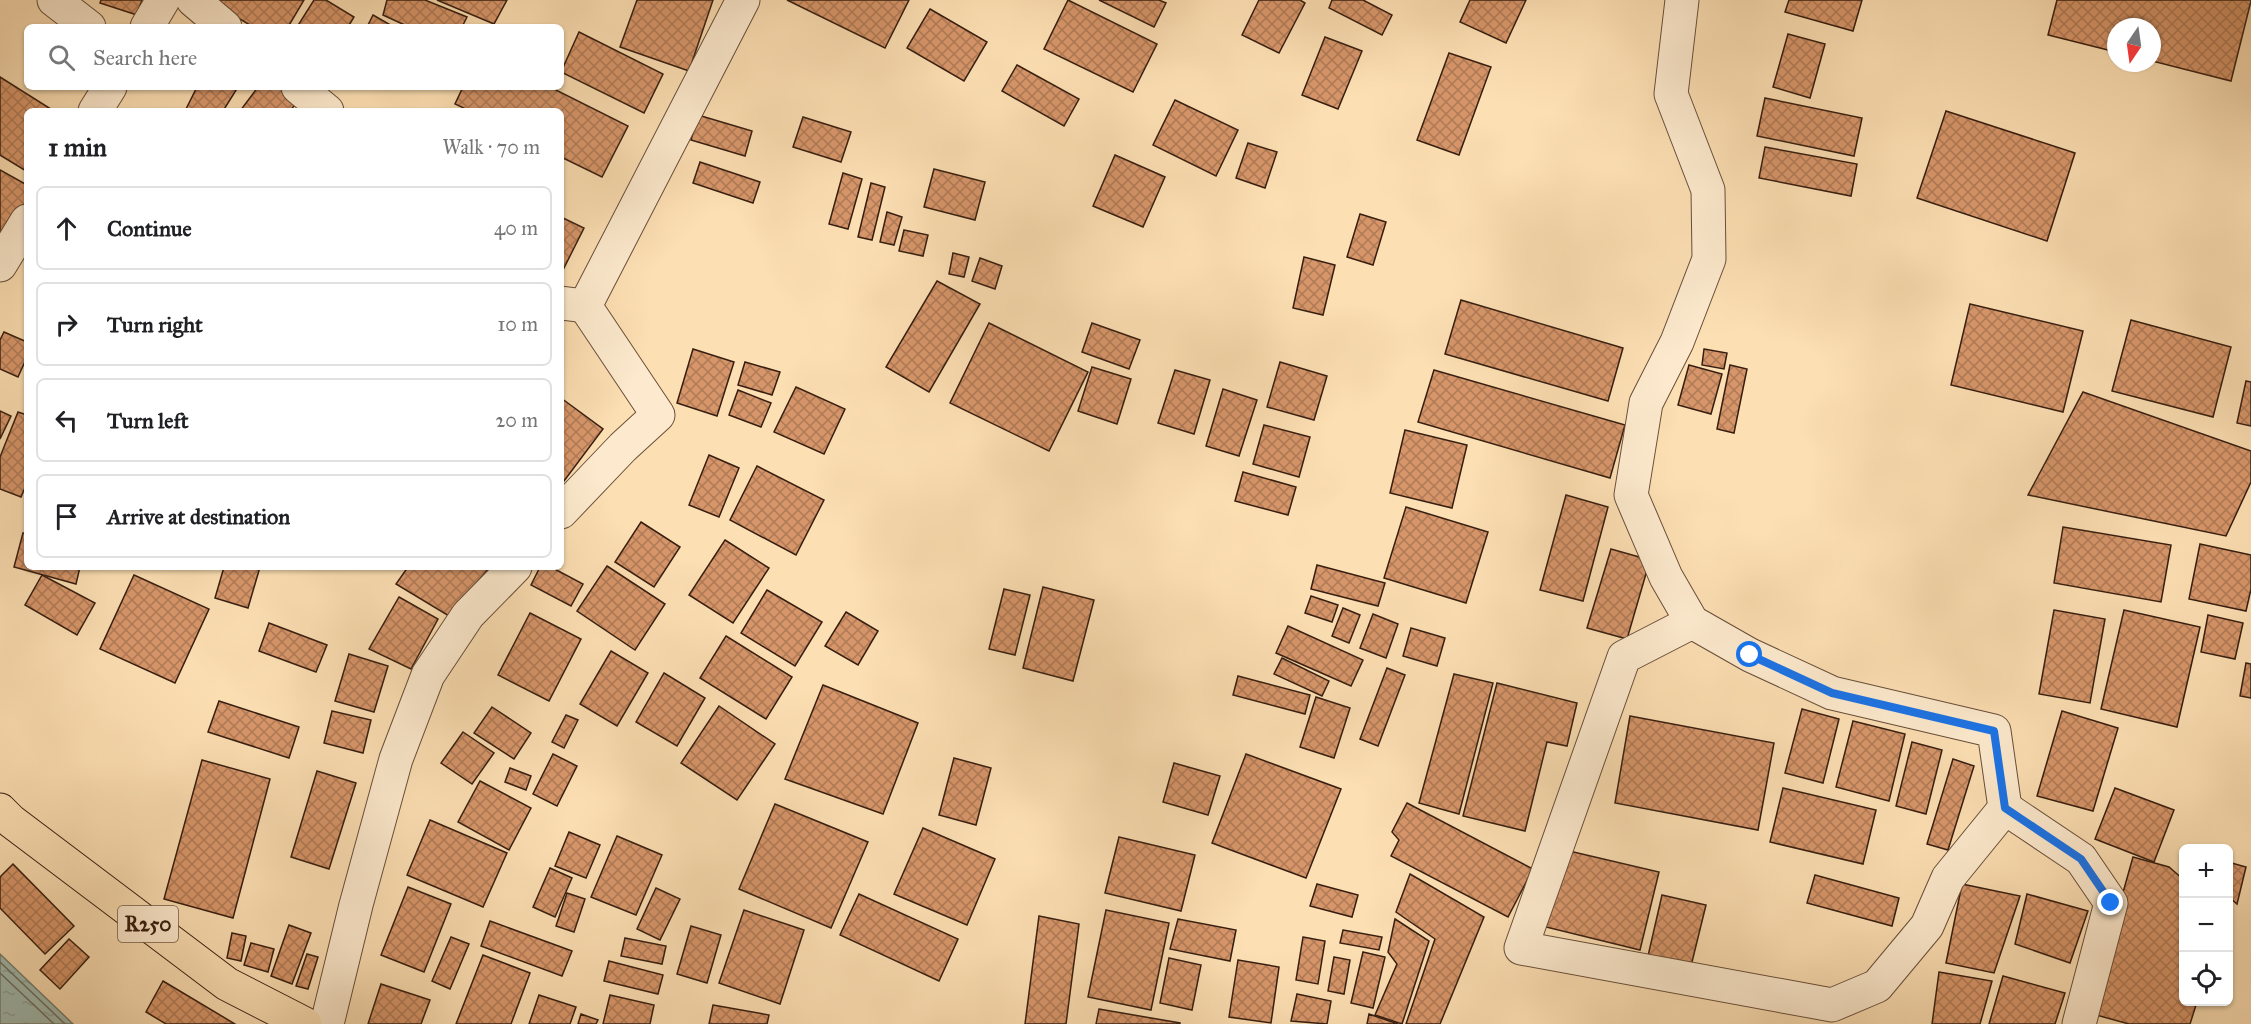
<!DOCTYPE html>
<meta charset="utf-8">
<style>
:root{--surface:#fff;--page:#f6f6f6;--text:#202124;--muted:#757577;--line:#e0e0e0}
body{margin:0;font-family:"IM FELL Great Primer",serif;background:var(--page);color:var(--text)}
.controls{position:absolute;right:18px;bottom:18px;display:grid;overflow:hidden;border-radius:9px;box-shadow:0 2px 4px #0004}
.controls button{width:54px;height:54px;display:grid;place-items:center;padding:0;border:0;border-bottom:2px solid var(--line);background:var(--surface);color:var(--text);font:30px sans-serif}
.compass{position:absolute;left:2107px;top:18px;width:54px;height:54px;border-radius:50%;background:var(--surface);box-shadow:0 2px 4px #0004;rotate:193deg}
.stop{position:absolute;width:18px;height:18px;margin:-14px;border:4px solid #1a73e8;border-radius:50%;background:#fff}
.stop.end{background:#1a73e8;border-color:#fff;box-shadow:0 2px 6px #0008}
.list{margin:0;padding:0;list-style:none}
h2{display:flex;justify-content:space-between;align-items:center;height:78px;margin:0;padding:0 24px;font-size:26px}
h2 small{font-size:20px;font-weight:400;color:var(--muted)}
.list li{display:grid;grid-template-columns:39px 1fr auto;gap:18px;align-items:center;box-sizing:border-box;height:84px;margin:0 12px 12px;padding:0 12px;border:2px solid var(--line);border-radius:9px}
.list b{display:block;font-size:22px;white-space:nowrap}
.list em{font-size:20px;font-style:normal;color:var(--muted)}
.icon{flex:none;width:33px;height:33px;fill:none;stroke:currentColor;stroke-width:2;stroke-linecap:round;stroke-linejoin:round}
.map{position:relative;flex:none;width:2251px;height:1024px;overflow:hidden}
.search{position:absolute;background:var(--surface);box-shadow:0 2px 4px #0004;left:24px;top:24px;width:540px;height:66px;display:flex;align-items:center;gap:15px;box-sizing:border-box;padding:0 21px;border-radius:9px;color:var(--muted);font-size:22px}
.panel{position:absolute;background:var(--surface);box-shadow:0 2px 4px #0004;left:24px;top:108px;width:540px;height:462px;border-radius:9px}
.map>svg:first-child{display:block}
.water{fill:url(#water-ripples);stroke:#767d71;stroke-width:1.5}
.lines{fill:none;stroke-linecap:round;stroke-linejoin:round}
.shore{stroke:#6b6d61;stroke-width:1.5}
.building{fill:url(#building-cross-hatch);stroke:#361e10;stroke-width:1.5}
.street-casing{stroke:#684e39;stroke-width:35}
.primary-casing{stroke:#361e10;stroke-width:35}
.street{stroke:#fdeace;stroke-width:33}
.primary{stroke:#fcdfb3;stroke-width:33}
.route{stroke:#1a73e8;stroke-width:8}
.labels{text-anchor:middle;stroke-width:6;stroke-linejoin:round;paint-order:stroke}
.shield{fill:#fdeace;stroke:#725b49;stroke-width:1.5}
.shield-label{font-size:21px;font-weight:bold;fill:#361e10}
</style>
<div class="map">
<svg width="2251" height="1024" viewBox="0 0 2251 1024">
<defs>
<pattern id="water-ripples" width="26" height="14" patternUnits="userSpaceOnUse" patternTransform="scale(1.5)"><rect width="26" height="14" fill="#a0bcb2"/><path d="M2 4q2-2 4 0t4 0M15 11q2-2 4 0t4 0" fill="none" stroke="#8aa198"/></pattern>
<pattern id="building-cross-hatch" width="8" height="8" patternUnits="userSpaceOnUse" patternTransform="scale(1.5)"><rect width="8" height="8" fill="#d7966a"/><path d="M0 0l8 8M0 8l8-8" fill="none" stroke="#af7a56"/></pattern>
</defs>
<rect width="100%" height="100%" fill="#fcdfb3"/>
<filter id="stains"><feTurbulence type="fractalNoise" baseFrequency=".00333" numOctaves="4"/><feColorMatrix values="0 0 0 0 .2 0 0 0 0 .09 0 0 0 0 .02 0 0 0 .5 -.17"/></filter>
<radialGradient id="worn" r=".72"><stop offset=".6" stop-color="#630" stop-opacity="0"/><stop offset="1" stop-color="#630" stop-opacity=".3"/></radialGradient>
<!-- water -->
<path class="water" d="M0,954L73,1024H0Z"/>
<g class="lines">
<!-- shore -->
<g class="shore">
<path d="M0,962L65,1024"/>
<path d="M0,973L54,1024"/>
</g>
</g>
<!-- building -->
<g class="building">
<path d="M101,0H142L137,15L100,3Z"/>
<path d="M209,0H304L288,27H253Z"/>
<path d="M314,0H326L354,17L348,27H297Z"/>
<path d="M387,0H425L467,17L462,27H409L383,15Z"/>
<path d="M437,0H507L494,24Z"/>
<path d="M637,0H713L689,71L620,47Z"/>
<path d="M787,0H909L885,48Z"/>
<path d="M1068,0L1157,44L1133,92L1044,49Z"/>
<path d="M1099,0H1159L1166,3L1154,27Z"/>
<path d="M1259,0H1300L1305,3L1279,53L1242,35Z"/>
<path d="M1332,0H1363L1392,15L1382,35L1329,8Z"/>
<path d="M1470,0H1526L1506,43L1460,22Z"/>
<path d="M1789,0H1862L1853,31L1785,12Z"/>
<path d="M2057,0H2251V1L2231,81L2152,61V27H2116V52L2048,35Z"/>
<path d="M930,9L987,42L964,81L907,48Z"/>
<path d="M373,15L394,27H367Z"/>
<path d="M579,32L663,74L644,113L561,72Z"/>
<path d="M1788,34L1825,44L1810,98L1773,87Z"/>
<path d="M1325,37L1362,51L1338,109L1302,95Z"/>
<path d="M1449,53L1491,67L1459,155L1417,140Z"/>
<path d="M1017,65L1079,99L1064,126L1002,91Z"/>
<path d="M0,77L54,111H27L26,171L0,155Z"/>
<path d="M197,87H238L223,111H185Z"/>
<path d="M258,87H296L304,93L290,111H240Z"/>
<path d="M463,87H550L628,126L602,177L561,157V111H470L455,104Z"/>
<path d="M1765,98L1862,118L1854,156L1757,136Z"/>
<path d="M1175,100L1238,130L1216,176L1153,145Z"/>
<path d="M1946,111L2075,153L2047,241L1917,198Z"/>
<path d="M698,115L752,131L745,156L691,140Z"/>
<path d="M803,117L851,132L841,162L793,147Z"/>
<path d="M1248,143L1277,152L1265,188L1236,178Z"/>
<path d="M1765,147L1857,164L1851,196L1759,178Z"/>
<path d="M1115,155L1165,177L1143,227L1093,206Z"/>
<path d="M700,162L760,182L753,203L693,183Z"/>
<path d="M934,169L985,182L975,220L924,207Z"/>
<path d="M0,170L27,185V212L0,251Z"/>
<path d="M843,173L862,179L848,229L829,224Z"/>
<path d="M871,183L885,187L872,240L858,237Z"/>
<path d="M887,212L902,217L894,245L880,242Z"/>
<path d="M1360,214L1386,222L1373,265L1347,257Z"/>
<path d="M561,217L584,228L561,274Z"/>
<path d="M904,230L928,235L923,256L899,251Z"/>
<path d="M953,253L969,257L964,277L949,274Z"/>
<path d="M1304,257L1335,265L1323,315L1293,308Z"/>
<path d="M980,258L1002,266L995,289L972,281Z"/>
<path d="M937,281L980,304L929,392L886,367Z"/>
<path d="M1461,300L1623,348L1608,401L1445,354Z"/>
<path d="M1970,304L2083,331L2063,412L1951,385Z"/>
<path d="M2131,320L2231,347L2213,417L2112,391Z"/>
<path d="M989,323L1088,372L1049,451L950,403Z"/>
<path d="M1092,323L1140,340L1129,369L1082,352Z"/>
<path d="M4,332L27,342V357L18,377L0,369V340Z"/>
<path d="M693,349L734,362L717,416L677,403Z"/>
<path d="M1704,349L1727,353L1724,369L1702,365Z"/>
<path d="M745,362L780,372L772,395L738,385Z"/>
<path d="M1280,362L1327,376L1314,420L1267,407Z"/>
<path d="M1689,365L1722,374L1711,414L1678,405Z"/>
<path d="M1730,365L1747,369L1734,433L1717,429Z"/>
<path d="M1092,367L1131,379L1117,424L1078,411Z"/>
<path d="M1175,370L1210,380L1194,434L1158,423Z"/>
<path d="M1434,370L1625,425L1610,478L1418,422Z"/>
<path d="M2246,381L2251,382V426L2237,423Z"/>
<path d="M796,387L845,409L824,454L774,432Z"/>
<path d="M1223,389L1257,400L1239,456L1206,446Z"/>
<path d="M738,390L771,403L761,427L729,415Z"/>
<path d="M2083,392L2251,451V482L2226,536L2028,495Z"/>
<path d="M561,398L603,429L561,485Z"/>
<path d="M0,411L11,416L0,439Z"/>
<path d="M18,412L27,415V483L21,497L0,489V457Z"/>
<path d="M1264,425L1310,437L1299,477L1253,464Z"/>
<path d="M1405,430L1467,445L1452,508L1390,493Z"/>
<path d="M709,455L739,468L719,517L689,505Z"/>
<path d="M757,466L824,500L796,555L730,520Z"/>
<path d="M1243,472L1296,487L1288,515L1235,501Z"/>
<path d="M1566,495L1608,507L1583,601L1540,590Z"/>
<path d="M1406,507L1488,532L1466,603L1384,578Z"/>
<path d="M641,522L680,547L654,587L615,562Z"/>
<path d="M2063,527L2171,545L2161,602L2054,583Z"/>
<path d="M23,533L27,534V567H80L76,584L14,567Z"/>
<path d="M725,540L769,568L733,623L689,595Z"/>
<path d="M2200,544L2251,555V589L2246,611L2189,599Z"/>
<path d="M1611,549L1650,560L1627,639L1587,628Z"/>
<path d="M1317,565L1385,583L1378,606L1311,589Z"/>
<path d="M607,566L665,604L635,650L577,611Z"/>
<path d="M224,567H260L248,608L215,598Z"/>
<path d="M408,567H490L449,616L396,584Z"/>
<path d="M540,567H551L583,584L571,606L531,585Z"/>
<path d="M42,575L95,603L77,635L25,605Z"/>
<path d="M134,575L209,609L175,683L100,649Z"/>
<path d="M1043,587L1094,600L1073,681L1023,668Z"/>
<path d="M1004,589L1030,595L1015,655L989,649Z"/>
<path d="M767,590L822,622L795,666L741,633Z"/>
<path d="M1311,596L1338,605L1332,622L1305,613Z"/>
<path d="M399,597L438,619L411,669L369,649Z"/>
<path d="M1343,608L1360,615L1349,643L1332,636Z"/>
<path d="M2054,610L2105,619L2090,703L2039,694Z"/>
<path d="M2124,610L2200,627L2177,727L2101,709Z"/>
<path d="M846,612L878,631L858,665L825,646Z"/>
<path d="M530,613L581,639L549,701L498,675Z"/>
<path d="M1373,614L1398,624L1386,658L1360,648Z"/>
<path d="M2208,615L2243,623L2235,659L2201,652Z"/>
<path d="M269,623L327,645L316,672L259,651Z"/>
<path d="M1288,626L1363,660L1351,686L1276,653Z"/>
<path d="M1411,628L1445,638L1437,666L1403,656Z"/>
<path d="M726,636L792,677L766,719L700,678Z"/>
<path d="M611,651L648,673L617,726L580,704Z"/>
<path d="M349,654L388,666L374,712L335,701Z"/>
<path d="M1282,658L1329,681L1322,696L1274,674Z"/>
<path d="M2246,663L2251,664V698L2240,696Z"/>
<path d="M1387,668L1405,675L1378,746L1360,739Z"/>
<path d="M664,673L705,698L677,746L636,722Z"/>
<path d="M1454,674L1493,683L1459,814L1419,803Z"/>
<path d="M1238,676L1310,695L1305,714L1233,695Z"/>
<path d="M1497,683L1577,703L1567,746L1547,742L1525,831L1463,816Z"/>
<path d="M823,685L918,723L883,814L785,779Z"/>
<path d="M1316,697L1350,708L1334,758L1300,747Z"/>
<path d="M219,701L299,727L289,758L208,732Z"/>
<path d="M719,706L775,744L737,800L681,763Z"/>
<path d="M492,707L531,733L514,759L474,733Z"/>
<path d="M1802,709L1839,719L1823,783L1785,773Z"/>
<path d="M332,711L371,720L363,753L324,743Z"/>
<path d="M2062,711L2118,728L2093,811L2037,796Z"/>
<path d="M566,715L578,720L564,748L552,742Z"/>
<path d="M1630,716L1774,743L1758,830L1615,803Z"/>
<path d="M1853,721L1905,734L1889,801L1836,787Z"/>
<path d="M463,732L494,753L472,784L441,763Z"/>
<path d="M1912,742L1942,750L1926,814L1896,806Z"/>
<path d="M553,754L577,766L557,806L533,794Z"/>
<path d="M1246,754L1341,789L1306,878L1212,843Z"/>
<path d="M954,758L991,768L976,825L939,815Z"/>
<path d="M1953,759L1974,766L1948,850L1927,844Z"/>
<path d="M202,760L270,779L233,918L164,899Z"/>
<path d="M1174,763L1220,776L1208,815L1163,802Z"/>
<path d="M510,768L531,776L526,790L505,782Z"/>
<path d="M317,771L356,783L329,869L291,857Z"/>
<path d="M480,781L531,808L509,850L458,822Z"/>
<path d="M1783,788L1876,810L1863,864L1770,842Z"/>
<path d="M2115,788L2174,810L2154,862L2095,839Z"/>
<path d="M1407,803L1533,869L1508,917L1391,856L1399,840L1392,832Z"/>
<path d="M775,804L868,842L831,928L739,889Z"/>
<path d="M430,820L507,853L483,907L407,875Z"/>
<path d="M923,828L995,859L967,925L894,894Z"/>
<path d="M569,832L600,845L586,878L555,866Z"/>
<path d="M617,836L662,855L636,915L591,897Z"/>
<path d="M1119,837L1195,855L1181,911L1105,893Z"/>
<path d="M1565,850L1659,872L1640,950L1546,927Z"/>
<path d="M2133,857L2169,867L2184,880V1002H2197L2190,1024H2129L2089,1013Z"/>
<path d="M2228,862L2246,867L2237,904L2228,896Z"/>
<path d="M13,864L74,926L45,954L0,908V877Z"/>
<path d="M550,868L572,878L555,917L533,907Z"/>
<path d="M1410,874L1484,917L1440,1024H1406L1435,939L1396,912Z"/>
<path d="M1815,875L1899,898L1892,926L1807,903Z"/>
<path d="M1317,884L1358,895L1352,917L1310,906Z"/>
<path d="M1962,884L2020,896L1994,973L1946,963Z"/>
<path d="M408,887L451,904L424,972L381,955Z"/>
<path d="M656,888L680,899L660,940L637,929Z"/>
<path d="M567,893L585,899L574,932L556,926Z"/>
<path d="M859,894L958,939L939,981L840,935Z"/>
<path d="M2027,894L2088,911L2070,963L2015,944Z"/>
<path d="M1662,895L1706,905L1691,966L1648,956Z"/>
<path d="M744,910L804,930L780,1004L719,983Z"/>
<path d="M1106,910L1169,923L1151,1010L1088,997Z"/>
<path d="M1039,916L1079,924L1066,1024H1025Z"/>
<path d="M1178,919L1236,930L1230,961L1170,949Z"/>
<path d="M1395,919L1429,941L1402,1024L1375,1015L1397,964L1388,952Z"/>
<path d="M490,921L572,951L562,976L481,946Z"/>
<path d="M289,925L311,933L292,984L271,976Z"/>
<path d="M691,926L721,935L707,983L677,974Z"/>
<path d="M1343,930L1382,937L1379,950L1340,943Z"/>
<path d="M232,933L246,936L241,961L227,958Z"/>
<path d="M451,937L469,944L450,989L432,981Z"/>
<path d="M1303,937L1325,941L1318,984L1296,980Z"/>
<path d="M625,938L666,946L662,964L621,956Z"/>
<path d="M69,939L89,957L60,989L40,970Z"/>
<path d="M251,943L274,949L268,972L244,965Z"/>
<path d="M1363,952L1385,957L1373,1008L1351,1003Z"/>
<path d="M307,954L318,957L308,989L296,986Z"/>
<path d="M483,955L530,973L511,1024H456Z"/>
<path d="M1334,957L1350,960L1344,994L1328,991Z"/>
<path d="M1169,958L1201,965L1192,1010L1160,1003Z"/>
<path d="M1238,960L1279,967L1271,1023L1229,1017Z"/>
<path d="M609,961L663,975L658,994L604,981Z"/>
<path d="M1939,972L1992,981L1980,1024H1932Z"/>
<path d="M2003,976L2065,993L2055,1024H1989Z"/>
<path d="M163,981L235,1024H166L146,1012Z"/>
<path d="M381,984L430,1000L421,1024H368Z"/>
<path d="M1297,994L1331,1001L1327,1024L1291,1021Z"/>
<path d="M539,995L576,1007L570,1024H529Z"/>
<path d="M610,995L654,1005L650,1024H603Z"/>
<path d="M713,1005L769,1015L767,1024H709Z"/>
<path d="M1099,1009L1180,1023V1024H1096Z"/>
<path d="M581,1014L598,1020L596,1024H578Z"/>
<path d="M1369,1014L1398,1024H1367Z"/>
</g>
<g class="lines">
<!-- street casing -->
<g class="street-casing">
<g id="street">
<path d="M54,0L89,27"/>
<path d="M193,0L225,27"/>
<path d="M1682,0L1671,94L1708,190L1709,259L1677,342L1646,403L1631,495L1666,577L1692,622L1750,655L1832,693L1994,731L2005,808L1948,878L1927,926L1877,986L1832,1005L1521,948L1624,657L1692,622"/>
<path d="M147,27L163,0"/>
<path d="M298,87L327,111"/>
<path d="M95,111L110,87"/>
<path d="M0,265L27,221"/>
<path d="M561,303L585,306L743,0"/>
<path d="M561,512L623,447L658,415L585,306"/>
<path d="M2005,808L2081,859L2111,903L2079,1024"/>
<path d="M327,1024L356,905L396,759L428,675L468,615L515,567"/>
</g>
</g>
<!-- primary casing -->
<g class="primary-casing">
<path id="primary" d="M0,810L11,821L227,984L305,1024"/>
</g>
<!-- street -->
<use href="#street" class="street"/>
<!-- primary -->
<use href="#primary" class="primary"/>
</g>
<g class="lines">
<!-- route -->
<path class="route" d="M1750,655L1832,693L1994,731L2005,808L2081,859L2111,903"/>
</g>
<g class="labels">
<!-- shield labels -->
<rect class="shield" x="118" y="906" width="60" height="36" rx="4.5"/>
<g class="shield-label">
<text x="148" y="931">R250</text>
</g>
</g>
<rect width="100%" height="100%" filter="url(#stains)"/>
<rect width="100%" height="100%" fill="url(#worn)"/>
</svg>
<div class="controls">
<button>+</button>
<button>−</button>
<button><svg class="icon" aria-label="locate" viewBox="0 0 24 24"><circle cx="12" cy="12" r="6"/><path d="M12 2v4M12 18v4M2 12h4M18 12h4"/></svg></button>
</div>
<svg class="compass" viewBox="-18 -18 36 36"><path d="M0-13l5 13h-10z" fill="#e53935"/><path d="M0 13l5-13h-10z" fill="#757577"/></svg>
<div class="stop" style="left:1750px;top:655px"></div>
<div class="stop end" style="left:2111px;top:903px"></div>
<div class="search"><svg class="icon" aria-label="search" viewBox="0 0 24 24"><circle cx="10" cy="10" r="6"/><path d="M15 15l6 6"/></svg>Search here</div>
<section class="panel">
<h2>1 min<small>Walk · 70 m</small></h2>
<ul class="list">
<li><svg class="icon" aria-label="ahead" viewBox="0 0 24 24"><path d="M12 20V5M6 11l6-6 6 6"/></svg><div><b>Continue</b></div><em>40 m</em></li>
<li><svg class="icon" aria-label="right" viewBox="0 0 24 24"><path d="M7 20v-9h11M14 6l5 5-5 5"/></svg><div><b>Turn right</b></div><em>10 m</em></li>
<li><svg class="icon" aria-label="left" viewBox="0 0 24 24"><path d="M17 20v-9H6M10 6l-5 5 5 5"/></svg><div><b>Turn left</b></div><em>20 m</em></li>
<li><svg class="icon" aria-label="arrive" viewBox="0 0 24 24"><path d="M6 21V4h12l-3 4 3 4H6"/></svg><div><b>Arrive at destination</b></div></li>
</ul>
</section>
</div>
